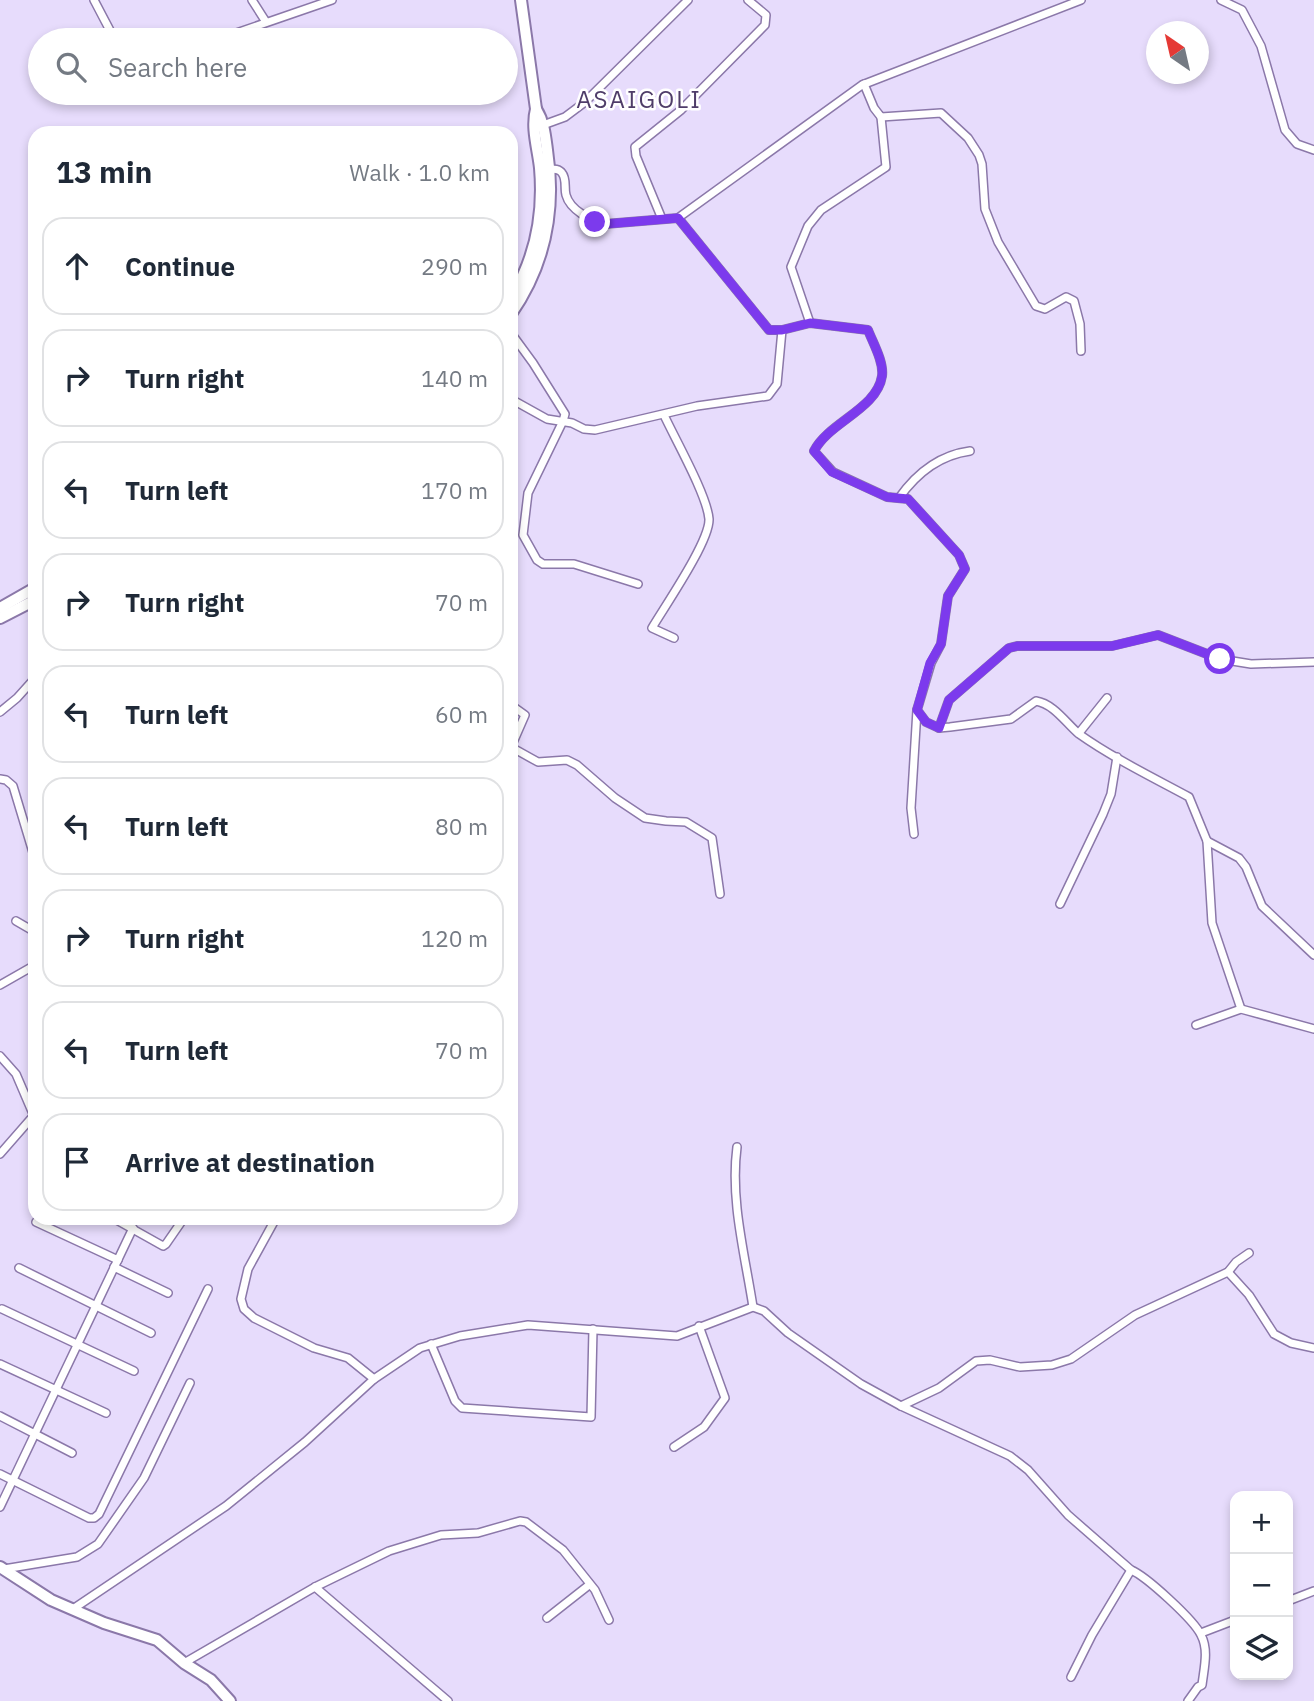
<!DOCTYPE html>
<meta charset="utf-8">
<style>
:root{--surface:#fff;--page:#f2f2f3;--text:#1f2937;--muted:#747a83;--line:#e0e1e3}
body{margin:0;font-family:"IBM Plex Sans",sans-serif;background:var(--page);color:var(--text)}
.controls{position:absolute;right:21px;bottom:21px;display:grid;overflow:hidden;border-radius:14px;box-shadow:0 4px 10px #0003}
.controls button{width:63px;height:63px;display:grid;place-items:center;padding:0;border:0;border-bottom:2px solid var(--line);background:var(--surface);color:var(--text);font:35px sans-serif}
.compass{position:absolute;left:1146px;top:21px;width:63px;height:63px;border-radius:50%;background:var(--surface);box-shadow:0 4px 10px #0003;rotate:326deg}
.stop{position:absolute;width:21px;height:21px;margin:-16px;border:5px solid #7c3aed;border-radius:50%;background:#fff}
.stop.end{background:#7c3aed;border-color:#fff;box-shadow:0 2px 7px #0008}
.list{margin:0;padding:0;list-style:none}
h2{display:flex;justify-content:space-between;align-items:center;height:91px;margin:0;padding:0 28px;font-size:30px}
h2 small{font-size:23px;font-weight:400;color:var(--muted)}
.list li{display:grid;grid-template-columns:46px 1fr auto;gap:21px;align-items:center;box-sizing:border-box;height:98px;margin:0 14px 14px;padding:0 14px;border:2px solid var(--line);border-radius:21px}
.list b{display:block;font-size:26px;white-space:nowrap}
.list em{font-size:23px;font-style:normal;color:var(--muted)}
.icon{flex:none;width:38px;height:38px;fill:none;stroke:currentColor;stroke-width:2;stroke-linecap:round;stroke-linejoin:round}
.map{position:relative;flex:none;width:1314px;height:1701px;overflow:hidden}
.search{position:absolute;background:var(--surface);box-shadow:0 4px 10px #0003;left:28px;top:28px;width:490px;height:77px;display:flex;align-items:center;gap:18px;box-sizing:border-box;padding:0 24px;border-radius:38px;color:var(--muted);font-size:26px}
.panel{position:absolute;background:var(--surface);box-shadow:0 4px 10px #0003;left:28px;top:126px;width:490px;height:1099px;border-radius:21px}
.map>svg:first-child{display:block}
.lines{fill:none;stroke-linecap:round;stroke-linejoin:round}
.street-casing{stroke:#8b78a9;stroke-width:10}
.secondary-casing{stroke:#8b78a9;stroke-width:14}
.street{stroke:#fff;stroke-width:7}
.secondary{stroke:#fff;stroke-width:10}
.route{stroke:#7c3aed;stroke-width:9}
.labels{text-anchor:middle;stroke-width:5;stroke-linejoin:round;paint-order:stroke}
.quarter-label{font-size:24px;letter-spacing:2px;fill:#4f3d69;stroke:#fff}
</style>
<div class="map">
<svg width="1314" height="1701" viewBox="0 0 1314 1701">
<rect width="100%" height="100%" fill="#e7dcfc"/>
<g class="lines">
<!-- street casing -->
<g class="street-casing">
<g id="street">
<path d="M94,0L115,40"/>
<path d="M252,0L266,22"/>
<path d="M1221,0L1242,10L1261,46L1285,130L1297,144L1314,150"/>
<path d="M216,40L332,0"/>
<path d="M864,84L874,108L881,117L941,113L968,138L979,155L982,164L985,209L998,242L1036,306L1045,309L1066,297L1074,301L1080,324L1081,351"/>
<path d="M543,125L565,117L585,102L688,0"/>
<path d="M546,169C552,169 559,168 562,173C567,179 564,188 566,195C570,210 591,221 605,224L678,218L862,85L1081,0"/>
<path d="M678,218L769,330H782L810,323L868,330C873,343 884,362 882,376C877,409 829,422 814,451L833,472L887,497L908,499L959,555L965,569L948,596L941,644L931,663L917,710L926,722L939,728L950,727L1011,719L1036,701C1054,704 1066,723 1079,734C1113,758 1152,777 1189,797L1207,841L1239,858L1246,867L1262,906L1314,955"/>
<path d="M662,219L636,156L635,147L681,110L765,25L766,15L748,0"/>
<path d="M810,323L791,267L808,226L821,210L886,167L881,117"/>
<path d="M511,333L533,363L565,414L563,421L528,493L523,535L537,560L543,564H574L638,584"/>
<path d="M511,399L547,419L572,423L584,429L595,430L697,406L768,396L777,384L782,330"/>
<path d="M664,415C675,439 707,495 709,519C710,541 665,606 652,628L674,638"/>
<path d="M899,498C916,474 940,455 970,451"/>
<path d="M511,705L525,715L511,747"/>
<path d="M0,712L17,698L35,678"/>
<path d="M939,728L949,700L1009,648L1017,646H1112L1158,635L1220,659L1251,664L1314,662"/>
<path d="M1079,733L1107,698"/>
<path d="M511,747L538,762L567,760L577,765L615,798L645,818L666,821L686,822L712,838L720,894"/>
<path d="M0,779L6,780L13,786L35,859"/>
<path d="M914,834L911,808L917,710"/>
<path d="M1207,841L1212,923L1241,1009"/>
<path d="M1060,904L1103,814L1111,794L1117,757"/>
<path d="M16,921L35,932"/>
<path d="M0,985L35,965"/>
<path d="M1196,1025L1241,1009L1314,1029"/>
<path d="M0,1056L16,1074L34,1116"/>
<path d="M737,1147C730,1200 745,1255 753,1307"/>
<path d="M0,1154L35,1114"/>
<path d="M113,1218L163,1246L166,1244L184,1218"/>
<path d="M276,1218L248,1269L241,1299L244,1309L254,1318L314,1348L348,1358L374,1379"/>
<path d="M36,1222L118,1260"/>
<path d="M114,1267L168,1293"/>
<path d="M19,1268L151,1333"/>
<path d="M1228,1272L1249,1295L1274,1334L1291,1343L1314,1348"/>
<path d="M2,1309L134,1371"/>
<path d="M431,1344L455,1401L462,1408L591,1417L593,1329"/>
<path d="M0,1364L106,1413"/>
<path d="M901,1406L939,1388L976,1361L990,1360L1020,1367L1052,1365L1071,1359L1135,1315L1228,1272L1236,1262L1249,1253"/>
<path d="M0,1416L72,1453"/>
<path d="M674,1447L704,1427L725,1398L699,1326"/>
<path d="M0,1474L89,1518H94L99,1514L208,1289"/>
<path d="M0,1507L133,1228"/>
<path d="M4,1569L77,1557L98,1544L144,1478L190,1383"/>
<path d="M315,1587L448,1701"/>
<path d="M1288,1601L1314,1591"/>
<path d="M73,1609L226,1506L305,1442L374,1379L420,1348L460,1336L528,1325L677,1336L753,1307L764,1311L788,1333L861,1384L901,1406L1010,1456L1028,1470L1068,1515L1131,1570C1146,1576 1194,1620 1201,1635C1209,1650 1204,1668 1202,1685L1198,1687L1188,1701"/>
<path d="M547,1618L589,1585"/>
<path d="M1201,1633L1235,1620"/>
<path d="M184,1663L315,1587L389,1551L441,1535L478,1533L520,1521L526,1522L563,1550L595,1590L609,1620"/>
<path d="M1071,1677L1092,1635L1131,1570"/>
</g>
</g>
<!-- secondary casing -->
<g class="secondary-casing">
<g id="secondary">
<path d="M511,298C535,259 544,214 540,168C538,149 531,128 536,109L521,0"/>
<path d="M511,314C545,265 556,209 547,150C545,135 544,122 536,109"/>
<path d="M0,608L35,588"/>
<path d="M0,618L35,600"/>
<path d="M0,1567L51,1600L104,1623L157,1640L184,1663L211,1680L230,1701"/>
</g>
</g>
<!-- street -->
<use href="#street" class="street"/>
<!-- secondary -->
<use href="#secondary" class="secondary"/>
</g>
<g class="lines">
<!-- route -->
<path class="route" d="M595,222L605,224L678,218L769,330H782L810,323L868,330C873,343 884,362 882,376C877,409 829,422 814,451L832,472L887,497L908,499L959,555L965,569L948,596L941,644L930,663L917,710L926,722L939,728L949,700L1009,648L1017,646H1112L1158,635L1220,659"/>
</g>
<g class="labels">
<!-- quarter labels -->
<g class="quarter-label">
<text x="639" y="108">ASAIGOLI</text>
</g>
</g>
</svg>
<div class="controls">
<button>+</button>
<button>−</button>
<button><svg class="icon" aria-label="layers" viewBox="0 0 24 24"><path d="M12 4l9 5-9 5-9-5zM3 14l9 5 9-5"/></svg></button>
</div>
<svg class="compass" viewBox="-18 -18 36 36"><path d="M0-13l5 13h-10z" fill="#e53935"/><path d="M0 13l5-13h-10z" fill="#747a83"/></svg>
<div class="stop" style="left:1220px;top:659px"></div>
<div class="stop end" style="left:595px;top:222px"></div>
<div class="search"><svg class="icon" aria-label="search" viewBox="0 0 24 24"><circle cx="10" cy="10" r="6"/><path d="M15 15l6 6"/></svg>Search here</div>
<section class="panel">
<h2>13 min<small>Walk · 1.0 km</small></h2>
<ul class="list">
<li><svg class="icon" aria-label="ahead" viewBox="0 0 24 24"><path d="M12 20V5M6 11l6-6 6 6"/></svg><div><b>Continue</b></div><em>290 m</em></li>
<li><svg class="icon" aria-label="right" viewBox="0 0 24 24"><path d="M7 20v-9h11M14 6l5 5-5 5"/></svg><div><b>Turn right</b></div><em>140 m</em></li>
<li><svg class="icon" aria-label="left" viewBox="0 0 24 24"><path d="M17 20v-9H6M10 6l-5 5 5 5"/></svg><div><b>Turn left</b></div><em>170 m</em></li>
<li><svg class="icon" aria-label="right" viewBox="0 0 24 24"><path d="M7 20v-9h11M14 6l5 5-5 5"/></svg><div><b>Turn right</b></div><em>70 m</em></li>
<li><svg class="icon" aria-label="left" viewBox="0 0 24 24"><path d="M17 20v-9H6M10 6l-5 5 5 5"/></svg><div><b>Turn left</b></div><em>60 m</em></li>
<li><svg class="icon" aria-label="left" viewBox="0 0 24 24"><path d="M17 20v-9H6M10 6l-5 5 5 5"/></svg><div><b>Turn left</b></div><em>80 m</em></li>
<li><svg class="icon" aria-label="right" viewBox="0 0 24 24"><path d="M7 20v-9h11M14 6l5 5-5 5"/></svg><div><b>Turn right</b></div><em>120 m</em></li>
<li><svg class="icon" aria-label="left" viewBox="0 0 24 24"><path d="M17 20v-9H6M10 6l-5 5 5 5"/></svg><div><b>Turn left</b></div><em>70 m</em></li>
<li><svg class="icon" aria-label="arrive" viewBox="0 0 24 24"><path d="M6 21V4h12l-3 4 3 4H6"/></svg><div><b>Arrive at destination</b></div></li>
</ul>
</section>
</div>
